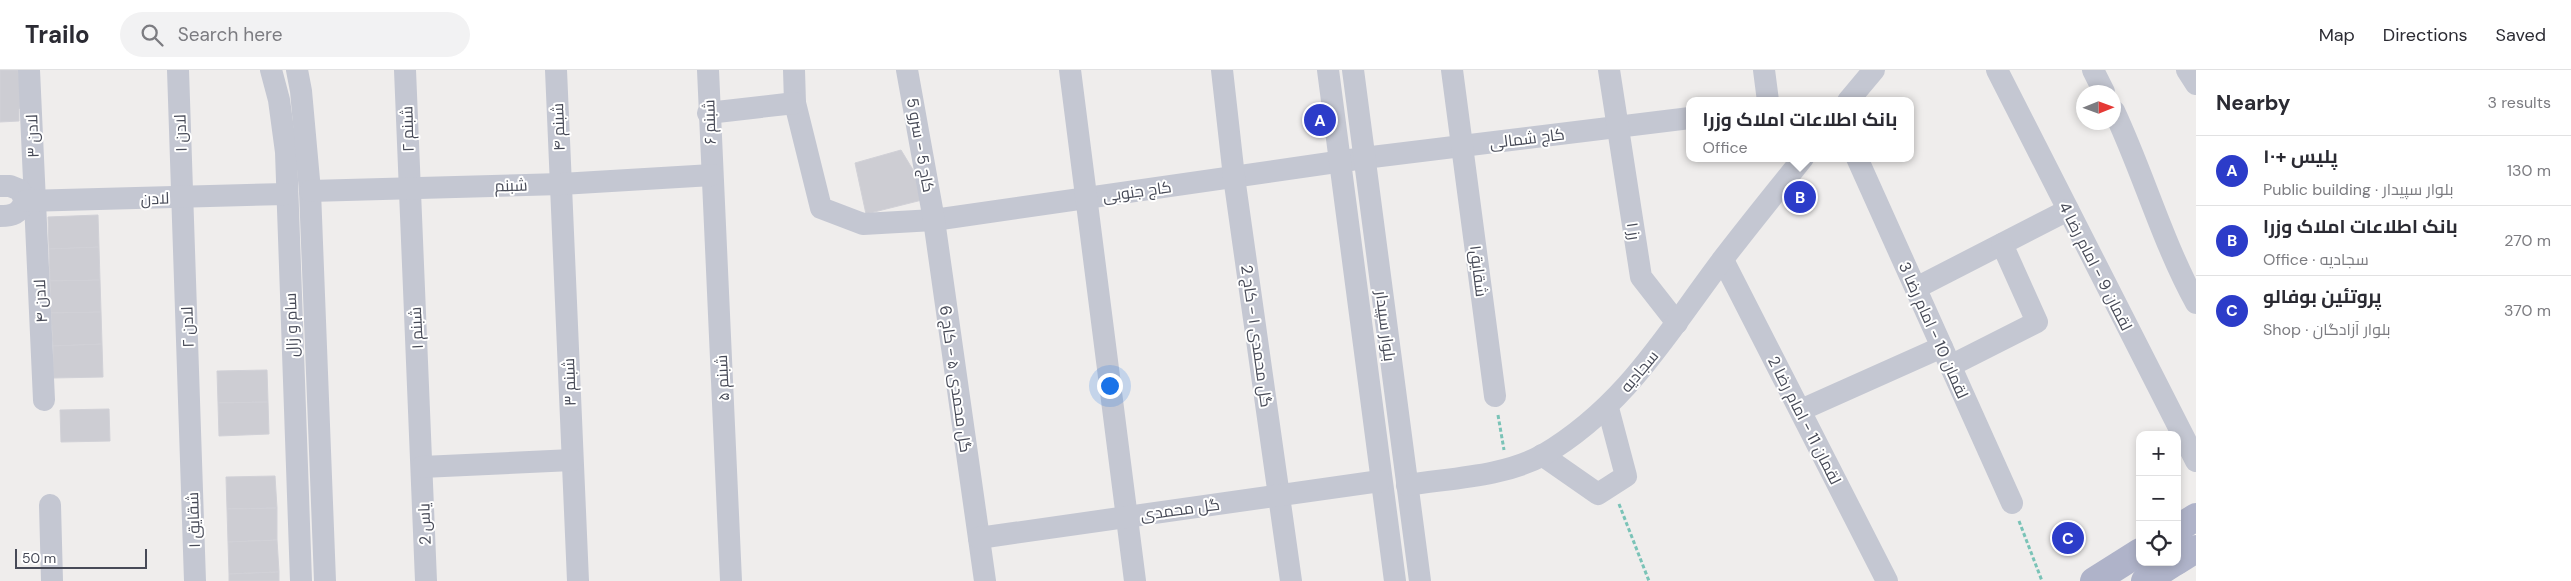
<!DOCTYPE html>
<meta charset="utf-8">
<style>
:root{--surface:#fff;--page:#f2f2f3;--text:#2b2b33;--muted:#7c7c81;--line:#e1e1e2;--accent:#2c3cc9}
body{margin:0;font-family:"DM Sans",Cairo,sans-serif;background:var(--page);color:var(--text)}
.controls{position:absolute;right:15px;bottom:15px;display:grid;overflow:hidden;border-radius:10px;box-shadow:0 2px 8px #0003}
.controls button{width:45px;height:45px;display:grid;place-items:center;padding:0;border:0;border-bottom:1px solid var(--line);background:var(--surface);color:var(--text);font:25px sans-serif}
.compass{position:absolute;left:2076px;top:15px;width:45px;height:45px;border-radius:50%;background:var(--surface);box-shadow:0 2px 8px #0003;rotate:89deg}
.scale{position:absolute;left:15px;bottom:12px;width:132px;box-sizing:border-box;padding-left:5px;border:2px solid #474a57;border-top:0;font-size:14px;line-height:18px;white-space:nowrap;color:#474a57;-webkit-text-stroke:4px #fff;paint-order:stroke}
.you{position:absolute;left:1109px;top:315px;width:18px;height:18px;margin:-12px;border:4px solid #fff;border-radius:50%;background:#1a73e8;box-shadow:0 0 0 8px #1a73e833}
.badge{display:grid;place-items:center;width:32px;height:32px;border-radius:50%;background:var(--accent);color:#fff;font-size:16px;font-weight:700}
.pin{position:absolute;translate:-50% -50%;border:2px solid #fff;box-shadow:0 1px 5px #0006}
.popup{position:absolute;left:1686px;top:27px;width:228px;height:65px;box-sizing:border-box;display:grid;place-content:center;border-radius:10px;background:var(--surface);filter:drop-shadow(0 1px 4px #0005);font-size:16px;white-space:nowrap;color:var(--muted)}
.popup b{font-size:19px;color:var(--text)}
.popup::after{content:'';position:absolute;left:50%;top:100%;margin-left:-10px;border:10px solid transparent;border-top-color:var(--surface)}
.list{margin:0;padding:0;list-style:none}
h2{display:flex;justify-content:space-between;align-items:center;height:65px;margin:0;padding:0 20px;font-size:21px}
h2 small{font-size:16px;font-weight:400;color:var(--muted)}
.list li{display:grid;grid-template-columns:32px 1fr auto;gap:15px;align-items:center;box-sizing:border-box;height:70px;padding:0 20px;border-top:1px solid var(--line)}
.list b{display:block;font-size:19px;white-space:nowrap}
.list p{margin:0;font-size:16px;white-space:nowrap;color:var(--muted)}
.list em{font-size:16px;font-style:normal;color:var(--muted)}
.icon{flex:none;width:28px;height:28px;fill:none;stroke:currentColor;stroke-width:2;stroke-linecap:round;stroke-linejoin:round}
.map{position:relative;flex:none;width:2196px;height:511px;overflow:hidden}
header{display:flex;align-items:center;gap:30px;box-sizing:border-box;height:70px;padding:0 25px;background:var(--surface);border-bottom:1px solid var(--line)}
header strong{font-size:24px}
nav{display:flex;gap:28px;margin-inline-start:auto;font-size:18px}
.search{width:350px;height:45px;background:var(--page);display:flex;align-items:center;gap:12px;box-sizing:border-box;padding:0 18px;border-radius:28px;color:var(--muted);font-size:19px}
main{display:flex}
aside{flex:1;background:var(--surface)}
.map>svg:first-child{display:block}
.building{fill:#cdcdd3;stroke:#d1d1d7}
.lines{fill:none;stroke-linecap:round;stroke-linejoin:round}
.path{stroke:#7ac3b7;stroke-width:3;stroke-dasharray:4 2.5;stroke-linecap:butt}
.minor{stroke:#c4c7d2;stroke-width:22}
.major{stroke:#afb3c9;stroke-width:28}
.labels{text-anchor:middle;stroke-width:4;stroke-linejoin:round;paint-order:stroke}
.street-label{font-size:16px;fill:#474a57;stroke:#fff}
</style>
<header>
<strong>Trailo</strong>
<div class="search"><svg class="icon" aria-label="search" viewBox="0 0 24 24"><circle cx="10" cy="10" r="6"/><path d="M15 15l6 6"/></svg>Search here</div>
<nav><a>Map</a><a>Directions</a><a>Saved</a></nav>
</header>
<main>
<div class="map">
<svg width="2196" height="511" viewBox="0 0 2196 511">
<rect width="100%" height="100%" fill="#efedec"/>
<!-- building -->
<g class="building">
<path d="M0,0H18L23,33L19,39V51L0,52Z"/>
<path d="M901,80L930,128L866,144L855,93Z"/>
<path d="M98,145L99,177L49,179L48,147Z"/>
<path d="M99,177L100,210L50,211L49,179Z"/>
<path d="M100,210L101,242L51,243L50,211Z"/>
<path d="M101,242L102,274L53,276L51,243Z"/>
<path d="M102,274L103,307L53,308V276Z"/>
<path d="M267,300L268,332L218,333L217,301Z"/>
<path d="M268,332L269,364L219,366L218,333Z"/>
<path d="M109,339L110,371L61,372L60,340Z"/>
<path d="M275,406L277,438L227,439L226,407Z"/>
<path d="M277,438V470L228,472L227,439Z"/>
<path d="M277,470L279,502L229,504L228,472Z"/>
<path d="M279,502V511H229V504Z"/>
</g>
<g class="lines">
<!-- path -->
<g class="path">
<path d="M1498,345L1504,380"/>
<path d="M1619,434L1649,511"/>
<path d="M2019,451L2042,511"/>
</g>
<!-- minor -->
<g class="minor">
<path d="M29,0L44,330"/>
<path d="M178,0L195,511"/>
<path d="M271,0L279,30L286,82L301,511"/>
<path d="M297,0L301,21L310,121L325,511"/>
<path d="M405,0L426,511"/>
<path d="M556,0L578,511"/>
<path d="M708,0L731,511"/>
<path d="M794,0L795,33L821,138L863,154L934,150L1364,88L1690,48"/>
<path d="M907,0L934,150L985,511"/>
<path d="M1070,0L1135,511"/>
<path d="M1222,0L1234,107L1291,511"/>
<path d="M1328,0L1395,511"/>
<path d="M1353,0L1420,511"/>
<path d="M1452,0L1495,326"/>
<path d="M1609,0L1641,207L1677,253"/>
<path d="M1764,0L1768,31"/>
<path d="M1997,0L2196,391"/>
<path d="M2093,0L2104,22"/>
<path d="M2187,0L2196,14"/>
<path d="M1848,31L1874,0"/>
<path d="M2114,41C2144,105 2162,171 2196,233"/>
<path d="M708,43L795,33"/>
<path d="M1857,88L2012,433"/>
<path d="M0,116H10L20,120L25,131C19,144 13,146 0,146"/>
<path d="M310,121L561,114L712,105"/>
<path d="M25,131L286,124"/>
<path d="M1723,190L1887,511"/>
<path d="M1916,218L2068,140"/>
<path d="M1950,296L2037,252L2002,174"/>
<path d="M1801,340L1942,277"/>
<path d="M1542,385L1598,424L1626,406L1608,338"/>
<path d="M422,397L572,390"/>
<path d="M1407,415C1451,408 1503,407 1543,385C1626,336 1667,263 1723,189C1749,155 1776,122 1803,88"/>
<path d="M50,435L52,511"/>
<path d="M979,468L1380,411"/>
</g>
<!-- major -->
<g class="major">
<path d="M2177,459L2196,447"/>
<path d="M2177,491L2196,479"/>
<path d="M2094,511L2140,482"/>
<path d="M2145,511L2175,492"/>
</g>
</g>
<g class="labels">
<!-- street labels -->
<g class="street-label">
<text transform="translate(709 52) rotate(-92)" y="6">شبنم ۶</text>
<text transform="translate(558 57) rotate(-92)" y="6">شبنم ۴</text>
<text transform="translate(407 59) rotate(-92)" y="6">شبنم ۲</text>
<text transform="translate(180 63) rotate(-92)" y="6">لادن ۱</text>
<text transform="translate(32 66) rotate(-92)" y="6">لادن ۳</text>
<text transform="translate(1527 68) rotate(-7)" y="6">کاج شمالی</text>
<text transform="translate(921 75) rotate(80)" y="6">کاج 5 - سرو 5</text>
<text transform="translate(511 115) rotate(-2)" y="6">شبنم</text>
<text transform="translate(1137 121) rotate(-8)" y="6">کاج جنوبی</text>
<text transform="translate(155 128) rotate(-2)" y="6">لادن</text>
<text transform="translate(1634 161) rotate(81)" y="6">رز ۱</text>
<text transform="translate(2096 196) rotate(63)" y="6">لقمان 9 - امام رضا 4</text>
<text transform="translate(1479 201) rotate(83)" y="6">شقایق۱</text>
<text transform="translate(40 231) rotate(-93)" y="6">لادن ۴</text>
<text transform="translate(291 255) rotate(-92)" y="6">سام و زال</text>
<text transform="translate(1386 256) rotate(83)" y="6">بلوار سپیدار</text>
<text transform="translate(187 257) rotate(-92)" y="6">لادن ۲</text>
<text transform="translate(416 258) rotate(-93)" y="6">شبنم ۱</text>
<text transform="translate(1934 260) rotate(66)" y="6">لقمان 10 - امام رضا 3</text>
<text transform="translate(1257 266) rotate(82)" y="6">گل محمدی ۱ - کاج 2</text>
<text transform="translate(1639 301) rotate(-50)" y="6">سجادیه</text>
<text transform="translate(722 308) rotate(-93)" y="6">شبنم ۵</text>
<text transform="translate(956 309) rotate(82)" y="6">گل محمدی ۵ - کاج 6</text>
<text transform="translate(569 312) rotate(-92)" y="6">شبنم ۳</text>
<text transform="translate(1805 350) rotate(63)" y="6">لقمان 11 - امام رضا 2</text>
<text transform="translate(1180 439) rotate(-8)" y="6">گل محمدی</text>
<text transform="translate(193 450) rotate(-92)" y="6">شقایق ۱</text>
<text transform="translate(424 454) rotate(-92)" y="6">یاس 2</text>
</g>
</g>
</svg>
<div class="controls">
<button>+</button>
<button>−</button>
<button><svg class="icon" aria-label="locate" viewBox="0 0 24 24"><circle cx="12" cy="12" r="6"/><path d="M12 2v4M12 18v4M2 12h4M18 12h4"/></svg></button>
</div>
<svg class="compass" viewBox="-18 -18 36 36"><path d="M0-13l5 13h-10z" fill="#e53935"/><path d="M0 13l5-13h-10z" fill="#7c7c81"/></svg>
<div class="scale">50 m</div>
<div class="you"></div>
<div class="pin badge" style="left:1320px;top:50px">A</div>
<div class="pin badge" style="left:1800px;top:127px">B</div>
<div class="popup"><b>بانک اطلاعات املاک وزرا</b>Office</div>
<div class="pin badge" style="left:2068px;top:468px">C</div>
</div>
<aside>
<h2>Nearby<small>3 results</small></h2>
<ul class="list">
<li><span class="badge">A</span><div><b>پلیس +۱۰</b><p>Public building · بلوار سپیدار</p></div><em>130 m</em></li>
<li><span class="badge">B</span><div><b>بانک اطلاعات املاک وزرا</b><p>Office · سجادیه</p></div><em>270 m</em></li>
<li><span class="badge">C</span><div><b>پروتئین بوفالو</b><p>Shop · بلوار آزادگان</p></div><em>370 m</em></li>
</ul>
</aside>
</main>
